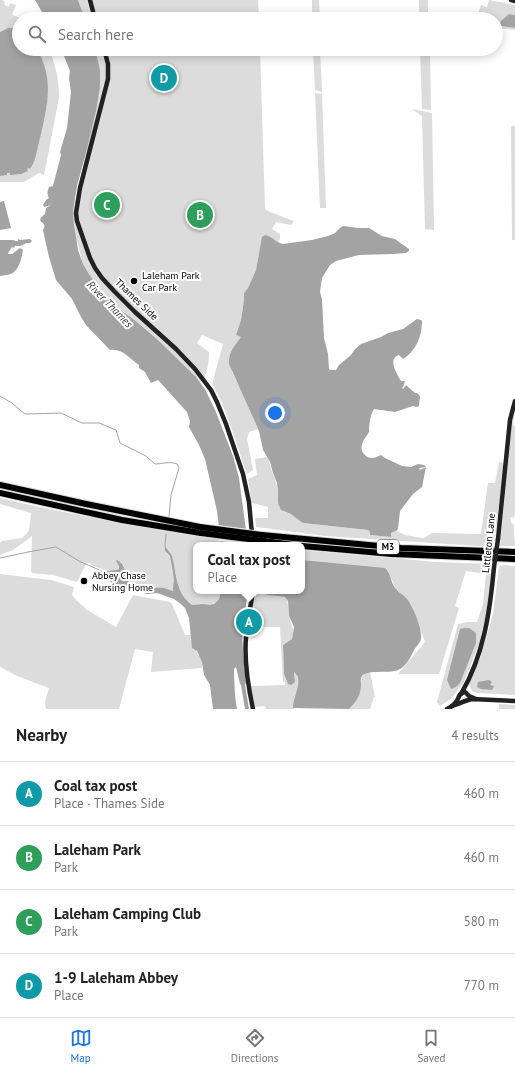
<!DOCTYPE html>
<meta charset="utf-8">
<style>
:root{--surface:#fff;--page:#f2f2f2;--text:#222;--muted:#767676;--line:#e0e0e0;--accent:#1a73e8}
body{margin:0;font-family:"PT Sans",sans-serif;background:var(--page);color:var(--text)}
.you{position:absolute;left:275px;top:413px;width:14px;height:14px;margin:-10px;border:3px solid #fff;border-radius:50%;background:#1a73e8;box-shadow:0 0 0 6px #1a73e833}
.badge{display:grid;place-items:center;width:26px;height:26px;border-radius:50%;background:var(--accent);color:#fff;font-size:13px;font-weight:700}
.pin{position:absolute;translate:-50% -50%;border:2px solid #fff;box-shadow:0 1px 4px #0006}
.popup{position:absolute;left:193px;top:542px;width:112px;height:52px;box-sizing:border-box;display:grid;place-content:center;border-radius:8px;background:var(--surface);filter:drop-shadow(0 1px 3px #0005);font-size:13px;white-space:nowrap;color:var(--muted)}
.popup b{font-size:15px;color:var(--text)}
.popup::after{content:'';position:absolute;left:50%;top:100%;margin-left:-8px;border:8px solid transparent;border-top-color:var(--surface)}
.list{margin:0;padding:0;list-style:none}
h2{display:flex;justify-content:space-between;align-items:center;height:52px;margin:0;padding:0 16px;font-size:17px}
h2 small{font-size:13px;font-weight:400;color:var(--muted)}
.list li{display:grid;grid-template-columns:26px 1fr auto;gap:12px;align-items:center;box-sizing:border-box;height:64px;padding:0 16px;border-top:1px solid var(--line)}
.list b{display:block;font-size:15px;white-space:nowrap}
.list p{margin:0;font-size:13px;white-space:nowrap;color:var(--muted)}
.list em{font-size:13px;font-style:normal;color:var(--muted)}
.icon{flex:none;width:22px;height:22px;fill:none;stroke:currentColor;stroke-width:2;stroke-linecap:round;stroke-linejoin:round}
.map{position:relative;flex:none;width:515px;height:709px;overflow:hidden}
.search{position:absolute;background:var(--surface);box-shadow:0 2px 10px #0003;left:12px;right:12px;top:12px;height:44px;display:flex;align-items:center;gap:10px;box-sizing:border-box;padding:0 14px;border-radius:22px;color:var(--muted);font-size:15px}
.sheet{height:308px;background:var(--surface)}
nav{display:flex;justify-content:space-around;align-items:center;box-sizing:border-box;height:56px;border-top:1px solid var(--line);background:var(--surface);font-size:11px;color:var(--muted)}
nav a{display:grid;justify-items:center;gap:2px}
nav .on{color:var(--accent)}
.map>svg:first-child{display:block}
.green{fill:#dcdcdc}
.water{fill:#a3a3a3}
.pier{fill:#fff}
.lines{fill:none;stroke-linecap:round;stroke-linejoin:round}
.stream{stroke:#a3a3a3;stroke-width:1}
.highway-casing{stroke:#dbdbdb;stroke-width:8}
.secondary{stroke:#222;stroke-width:4.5}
.highway{stroke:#000;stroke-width:6}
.highway-bridge-casing{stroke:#dbdbdb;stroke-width:8;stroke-linecap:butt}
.secondary-bridge{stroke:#222;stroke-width:4.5}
.highway-bridge{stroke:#000;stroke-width:6}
.poi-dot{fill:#000;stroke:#fff;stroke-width:1.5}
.labels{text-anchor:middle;stroke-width:4;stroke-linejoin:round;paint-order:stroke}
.shield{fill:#fff;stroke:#4c4c4c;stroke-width:1}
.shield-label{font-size:9px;font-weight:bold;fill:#000}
.poi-label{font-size:10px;fill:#000;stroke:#fff;text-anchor:start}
.street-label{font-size:10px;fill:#000;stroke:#fff}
.water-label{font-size:11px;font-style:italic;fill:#444;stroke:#fff}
</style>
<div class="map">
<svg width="515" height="709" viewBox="0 0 515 709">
<rect width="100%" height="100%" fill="#fff"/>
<!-- green -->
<g class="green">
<path d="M0,0H3L5,3L4,5L9,7L10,3L16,5L12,15L24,19H19V29C12,27 6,28 0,32Z"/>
<path d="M78,0H258L259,19H85Z"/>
<path d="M312,0H319L320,19H312Z"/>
<path d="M419,0H428V12L429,13L430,19H419Z"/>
<path d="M489,0L515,5V15L509,14L501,26L515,28V30L496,28V19H478L477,17L481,5L487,7Z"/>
<path d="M37,49H49C56,65 59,81 59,98L44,175L39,173L24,182H0V176L6,175L7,173L27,169L29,168C41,128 60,89 37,49Z"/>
<path d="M95,49H260L265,209L270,212L294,221L291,225L276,222L272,229L280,234V239L276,243L260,249L256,270L248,288L244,294V300L241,320L236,335L242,336L233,348L232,372L241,390L258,429L249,432L247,439L253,470L247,474C237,446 227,409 212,384L223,344L202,335L197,343L209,352C209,364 207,373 202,383L196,377L158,340L137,322L105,297L96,285L83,264L76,237L73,211L92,127L100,70Z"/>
<path d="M313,49H320L322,92L315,90Z"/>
<path d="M420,49H430L431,110L422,109Z"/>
<path d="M315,93L322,94L326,208H320Z"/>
<path d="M412,109L432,113L434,230L425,229L422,116Z"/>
<path d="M511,126H515V240H512Z"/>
<path d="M515,409L513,425L515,426V512L514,518L512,517L510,518L512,524H514C513,532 515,538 515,546H500L512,423Z"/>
<path d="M267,457C270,462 270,467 272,472C277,484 279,490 278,503L285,512L291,514L303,523L368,530L370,532V535L390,537L391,533L397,531L405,535L416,537L424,538L432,533L481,534L488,483H495L499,462L504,463L494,547L325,536L256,527L255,518H268V507L252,503L248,479L257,475L255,459Z"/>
<path d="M0,498C73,515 147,529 221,540V545H196V591H221L219,599L216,602L210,606L202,604L192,605C176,593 177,575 172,557C171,553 167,551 166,546L164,549L170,558L174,580L173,591C158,586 143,587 129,582L126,576L124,566L118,563L120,567L119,569C108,574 97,567 87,562L77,582L53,575L32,573V572H31L32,536L13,550L0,555V543L2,541L22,538L29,531L31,513L0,504Z"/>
<path d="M302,550L436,562L493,564L486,615L479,645L463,684L451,699L440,706L437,702L458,624L468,622H477L483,604L486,574L466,571L455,606L459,608L439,674H398L425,642L412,606L405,597L396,589L388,571L302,560Z"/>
<path d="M503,565L515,566V695L477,693L472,691L469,684L481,656L493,614L499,567Z"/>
<path d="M0,574L51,580L74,587L72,595C77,602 82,604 87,610L116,627L133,595L170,602L172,604L185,635H191V640L198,655C203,658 202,663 202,668L151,672L153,652L135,649L119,709H46L45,702L49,688L17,676L0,667Z"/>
<path d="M255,591H266V594L274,596L284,597L287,598C288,604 288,610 289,615C291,626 295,627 292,639L283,645L284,674L288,684L295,678L294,672L298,677L299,687L294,700V709H266L265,706L255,707L250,686L285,685V682H283L280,627H255L252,634H248L250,617Z"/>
<path d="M370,672L375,697H374L370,709H349C360,700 360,690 362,677L366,673Z"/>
<path d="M499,704L515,705V709H499Z"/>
</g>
<!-- water -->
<g class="water">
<path d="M35,0H78L85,19H46Z"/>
<path d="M509,14L515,15V28L501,26L500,24L501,21Z"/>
<path d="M8,28H14L19,29V49H37C54,79 48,103 41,134C38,144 37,155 33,164L30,169L29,168L27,169L28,171L21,174L10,175V173H7V175L0,176V32Z"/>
<path d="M60,49H95L98,61L100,70V87L96,111L87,149L77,186L73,211L74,224L78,250L83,264L89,274L105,297L121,310L137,322L158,340L196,377L205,389L216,412L226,438L233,456L239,478L248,545H221L217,511L205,459L199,445L189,427L190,421L187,412L158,380L151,383L145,372L139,368V365C130,359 122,348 110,350L86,325L81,317L72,299L56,280L49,257L43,230C45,226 45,225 42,222H41C39,218 41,217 45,214L46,208L51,205L44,207L43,205L46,200L49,198C47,194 47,192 49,187L53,186L54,182L61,155L60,152L67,128L71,92L69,78L70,71L64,56Z"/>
<path d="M4,201L11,228L0,230V202Z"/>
<path d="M343,226L351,227L358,228H369L382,236L395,239L409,249V251L406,253L393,254L359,255L336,261L330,265L322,278L320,292L322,299L324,338L328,354L329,369L330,370H336L339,365L351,355L355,349L361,344L381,337L388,333L403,329L417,319L421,320L422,321C422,336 416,351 403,359L399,355C387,359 397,374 401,381H405L404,385L402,388L403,389L406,385L415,393H417L420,396L419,406L417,407L413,406L395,412L374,409C370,415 369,426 369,432C365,439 356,448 366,456C367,457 370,458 372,458C375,458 378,456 381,455L385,458L402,466L411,467L418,464L424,465L426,467L419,468L420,470L426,467L422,487L413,494L400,511L398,529L396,531L391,533V537L370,535V532L368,530L303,523L300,521L291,514L281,510L278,503V491L277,483L273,473L270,462L263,450L259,431L229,364C228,353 235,345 241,337L236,335L241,320L244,300V293L248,288L256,270L262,237L265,235C272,236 276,243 283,244L312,240L328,236L335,233L340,228Z"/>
<path d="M18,239L20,240L30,239L32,241L30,243H27L20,246H15L14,248L12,247L8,253V254H12L20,248L23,250C22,256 20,266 15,271C12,275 5,275 0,276V240C4,240 9,240 13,240C15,241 16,241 18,241Z"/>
<path d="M165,546C167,549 170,552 172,556C177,574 175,592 192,605L202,604L210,605L214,604L219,599L221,591H248L242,632L243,652L246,683L245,685L249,709H245L241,685L240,684L236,667L234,669V673L235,696L237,709H213L210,685L204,675L202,662L197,651L192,648L189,618L185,608L181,604L174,599L157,593L147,594L126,588L116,587L106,577L105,574L106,571L116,570L119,569V566L116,561L117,560C129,567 122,575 129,582C135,588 155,587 164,588C167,589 170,590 173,591C173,587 173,584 174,581C174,578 171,561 170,557C168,552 163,552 165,546Z"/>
<path d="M302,560L385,568C392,574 390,583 396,589C399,593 404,595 407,599C413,606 423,631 421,639C420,644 415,647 413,652C410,659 405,667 398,670C388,674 368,669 362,676C360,679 361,682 361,685C361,694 356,703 349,709L293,708C293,697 300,688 298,677L294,672L295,682L291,685L288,684L284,674L283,645L292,639L294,627L289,616L288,601L285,597L268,595L266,594V591H302Z"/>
<path d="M465,628H469L476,633V643L460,683L456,687L451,689L447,680L460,629Z"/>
<path d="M489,680L492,682L490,685L494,686L492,690L481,689L477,687L478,682Z"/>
</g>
<!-- pier -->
<path class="pier" d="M217,525L248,529L250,545L219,541Z"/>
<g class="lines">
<!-- stream -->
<g class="stream">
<path d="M0,396L12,403L25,414L61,413L82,423H99L116,430L120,443L146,456L155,464C162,464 170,461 177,464L179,468L171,495L169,516"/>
<path d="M165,546L166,534"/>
<path d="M0,558L28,552L56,547L79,561L106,573"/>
</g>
<!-- highway casing -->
<g class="highway-casing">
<g id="highway">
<path d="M0,485L86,504L200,527"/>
<path d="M0,493L122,520L201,533"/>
<path d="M262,535L401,548L515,552"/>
<path d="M263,541L294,545"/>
<path d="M302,546L392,554L515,559"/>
</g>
</g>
<!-- secondary -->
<g class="secondary">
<path d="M90,0L95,19"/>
<path d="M511,0L515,1"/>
<path d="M104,49L108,64V79L80,188L76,213L77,221L90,258L95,268L102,278L114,291L135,312L176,349L195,369L211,390L217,402L226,424L243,474L249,502L253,545"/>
<path d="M498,539L510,420L515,401"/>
<path d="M253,591C251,607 246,622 246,637C244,661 248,686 253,709"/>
<path d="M461,694C484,655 490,611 494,567"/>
<path d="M452,706C459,704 466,700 472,699L515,701"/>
<path d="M447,709C451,707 454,705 456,702C460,697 458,693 465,692L469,696L476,699"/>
</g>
<!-- highway -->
<use href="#highway" class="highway"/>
<!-- highway-bridge casing -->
<g class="highway-bridge-casing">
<g id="highway-bridge">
<path d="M200,527L262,535"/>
<path d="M201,533L263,541"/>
</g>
</g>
<!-- secondary-bridge -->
<path class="secondary-bridge" d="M494,567L498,539"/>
<!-- highway-bridge -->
<use href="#highway-bridge" class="highway-bridge"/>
</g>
<!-- markers -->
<g class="poi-dot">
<circle cx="134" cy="281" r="4"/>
<circle cx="84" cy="581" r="4"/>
</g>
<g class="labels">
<!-- shield labels -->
<rect class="shield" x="377" y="540" width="22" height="14" rx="3"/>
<g class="shield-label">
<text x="388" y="550">M3</text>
</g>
<!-- poi labels -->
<g class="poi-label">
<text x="142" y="279">Laleham Park<tspan x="142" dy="12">Car Park</tspan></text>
<text x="92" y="579">Abbey Chase<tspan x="92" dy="12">Nursing Home</tspan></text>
</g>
<!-- street labels -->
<g class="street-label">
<text transform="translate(137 299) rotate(44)" y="4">Thames Side</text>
<text transform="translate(488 543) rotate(-84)" y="4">Littleton Lane</text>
</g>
<!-- water labels -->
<g class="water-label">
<text transform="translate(110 304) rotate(46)" y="4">River Thames</text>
</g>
</g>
</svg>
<div class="you"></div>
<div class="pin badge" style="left:249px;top:622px;background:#0f9aa8">A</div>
<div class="popup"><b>Coal tax post</b>Place</div>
<div class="pin badge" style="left:200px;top:215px;background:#2e9e5b">B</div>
<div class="pin badge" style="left:107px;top:205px;background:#2e9e5b">C</div>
<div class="pin badge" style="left:164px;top:78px;background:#0f9aa8">D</div>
<div class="search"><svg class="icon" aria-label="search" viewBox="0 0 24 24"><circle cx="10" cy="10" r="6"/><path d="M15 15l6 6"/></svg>Search here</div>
</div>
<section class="sheet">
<h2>Nearby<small>4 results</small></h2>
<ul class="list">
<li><span class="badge" style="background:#0f9aa8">A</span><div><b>Coal tax post</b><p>Place · Thames Side</p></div><em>460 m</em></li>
<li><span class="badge" style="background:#2e9e5b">B</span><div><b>Laleham Park</b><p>Park</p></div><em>460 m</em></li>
<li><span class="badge" style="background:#2e9e5b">C</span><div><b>Laleham Camping Club</b><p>Park</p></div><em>580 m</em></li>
<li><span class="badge" style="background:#0f9aa8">D</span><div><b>1-9 Laleham Abbey</b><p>Place</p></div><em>770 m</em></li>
</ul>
</section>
<nav>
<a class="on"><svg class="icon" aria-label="map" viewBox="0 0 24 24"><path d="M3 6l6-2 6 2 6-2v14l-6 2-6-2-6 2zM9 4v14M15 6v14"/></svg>Map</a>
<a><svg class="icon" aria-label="directions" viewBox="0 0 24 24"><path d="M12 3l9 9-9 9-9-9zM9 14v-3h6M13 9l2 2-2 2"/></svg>Directions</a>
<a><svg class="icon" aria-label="saved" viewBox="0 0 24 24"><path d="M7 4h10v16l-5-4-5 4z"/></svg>Saved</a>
</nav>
